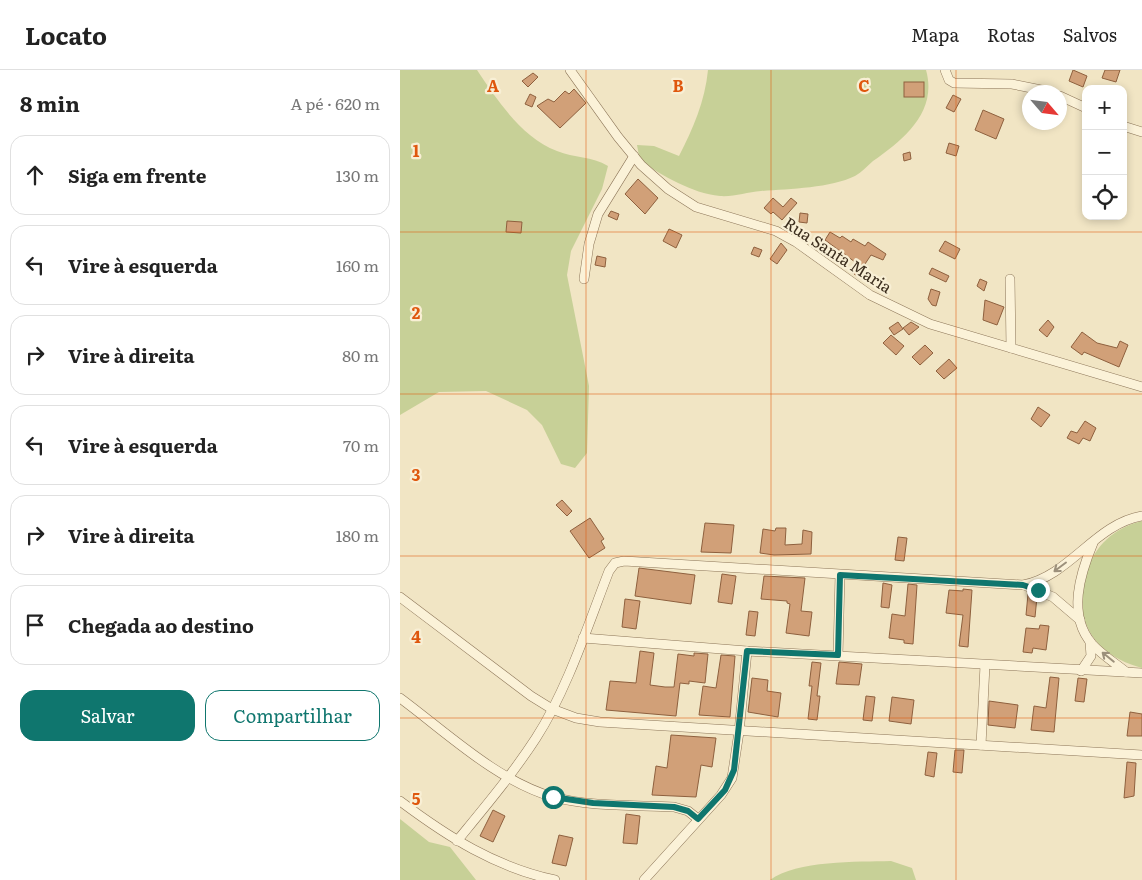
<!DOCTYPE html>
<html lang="pt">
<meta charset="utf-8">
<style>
:root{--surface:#fff;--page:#f2f2f2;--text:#222;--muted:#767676;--line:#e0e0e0;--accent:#0f766e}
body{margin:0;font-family:Literata,serif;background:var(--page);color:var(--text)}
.controls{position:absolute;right:15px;top:15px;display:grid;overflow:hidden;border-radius:10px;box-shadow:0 2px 8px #0003}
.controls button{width:45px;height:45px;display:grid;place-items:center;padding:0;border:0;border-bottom:1px solid var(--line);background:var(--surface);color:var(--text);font:25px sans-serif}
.compass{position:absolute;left:622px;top:15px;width:45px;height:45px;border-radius:50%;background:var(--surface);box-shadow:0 2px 8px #0003;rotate:118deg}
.stop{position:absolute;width:15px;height:15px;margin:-11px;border:4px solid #0f766e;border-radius:50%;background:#fff}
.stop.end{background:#0f766e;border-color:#fff;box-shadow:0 1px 5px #0008}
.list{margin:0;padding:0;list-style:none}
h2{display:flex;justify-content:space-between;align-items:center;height:65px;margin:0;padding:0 20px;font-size:21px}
h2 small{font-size:16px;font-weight:400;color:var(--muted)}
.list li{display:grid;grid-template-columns:32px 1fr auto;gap:15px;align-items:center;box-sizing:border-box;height:80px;margin:0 10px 10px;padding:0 10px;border:1px solid var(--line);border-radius:15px}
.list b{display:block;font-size:19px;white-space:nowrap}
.list em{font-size:16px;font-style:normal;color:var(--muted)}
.actions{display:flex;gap:10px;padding:15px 20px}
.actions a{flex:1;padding:11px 0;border:1px solid var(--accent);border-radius:15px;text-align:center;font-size:18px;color:var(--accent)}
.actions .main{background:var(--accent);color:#fff}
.icon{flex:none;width:28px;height:28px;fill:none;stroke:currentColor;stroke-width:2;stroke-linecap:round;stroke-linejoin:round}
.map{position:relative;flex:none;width:742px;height:810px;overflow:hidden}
header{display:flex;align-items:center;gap:30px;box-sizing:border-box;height:70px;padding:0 25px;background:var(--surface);border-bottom:1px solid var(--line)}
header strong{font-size:24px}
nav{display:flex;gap:28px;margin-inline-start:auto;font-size:18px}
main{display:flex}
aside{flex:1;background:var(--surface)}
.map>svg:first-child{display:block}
.green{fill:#c7d097}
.building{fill:#d1a078;stroke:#8e603e}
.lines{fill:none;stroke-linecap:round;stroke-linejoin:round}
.street-casing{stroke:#8d7659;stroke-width:10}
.street{stroke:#fbf2d8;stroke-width:9}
.oneway{stroke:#9c907b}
.route{stroke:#0f766e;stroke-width:6}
.grid{fill:none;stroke:#df570d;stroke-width:1;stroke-opacity:0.55}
.labels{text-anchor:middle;stroke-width:4.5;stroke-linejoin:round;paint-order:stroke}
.street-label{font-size:16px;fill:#3c2e1e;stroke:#f8efd5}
.grid-label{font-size:16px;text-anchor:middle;font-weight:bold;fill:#df570d;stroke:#f8efd5;stroke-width:4.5;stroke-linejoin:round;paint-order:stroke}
</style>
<header>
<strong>Locato</strong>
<nav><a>Mapa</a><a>Rotas</a><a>Salvos</a></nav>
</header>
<main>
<aside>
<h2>8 min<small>A pé · 620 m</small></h2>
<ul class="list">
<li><svg class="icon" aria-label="ahead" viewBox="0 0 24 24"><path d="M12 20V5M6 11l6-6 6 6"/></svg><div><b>Siga em frente</b></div><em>130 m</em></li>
<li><svg class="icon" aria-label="left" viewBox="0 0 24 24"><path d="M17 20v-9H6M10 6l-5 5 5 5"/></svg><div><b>Vire à esquerda</b></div><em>160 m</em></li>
<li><svg class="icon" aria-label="right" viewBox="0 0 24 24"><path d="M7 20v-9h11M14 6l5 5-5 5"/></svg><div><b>Vire à direita</b></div><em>80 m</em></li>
<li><svg class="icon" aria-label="left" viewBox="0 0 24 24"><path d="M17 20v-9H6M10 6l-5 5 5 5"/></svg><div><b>Vire à esquerda</b></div><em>70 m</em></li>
<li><svg class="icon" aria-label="right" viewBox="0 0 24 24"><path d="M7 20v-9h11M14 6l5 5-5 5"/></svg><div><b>Vire à direita</b></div><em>180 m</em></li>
<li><svg class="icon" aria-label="arrive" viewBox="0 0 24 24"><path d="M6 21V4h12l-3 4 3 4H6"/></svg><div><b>Chegada ao destino</b></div></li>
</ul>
<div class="actions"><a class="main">Salvar</a><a>Compartilhar</a></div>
</aside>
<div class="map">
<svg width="742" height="810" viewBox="0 0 742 810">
<rect width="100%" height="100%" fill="#f1e5c4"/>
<!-- green -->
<g class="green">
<path d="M0,0H77C98,31 121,67 157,81C174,88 192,86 208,96L202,119L171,181L167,205L189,316L187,383L175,398L161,394L142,355L127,340L86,321L39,322L0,345Z"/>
<path d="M308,0H526C538,42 503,70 473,91C467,96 462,102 455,106C431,118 389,119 361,121C347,122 334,127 320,126C291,123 264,106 240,91L237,75L254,76L279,86C293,59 305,31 308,0Z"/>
<path d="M742,451V598C694,585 672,551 686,503C695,475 714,458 742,451Z"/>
<path d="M0,749L29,772L50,777L76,810H0Z"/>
<path d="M491,791L512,798L516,810H370C397,790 457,792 491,791Z"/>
</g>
<!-- building -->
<g class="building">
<path d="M673,0L687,6L683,17L669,11Z"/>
<path d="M705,0H720L716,12L702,8Z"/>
<path d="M133,3L138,7L128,17L122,11Z"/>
<rect x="504" y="12" width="20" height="15"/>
<path d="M174,19L186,33L160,58L137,36L148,29L154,32L165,21L169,24Z"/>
<path d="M130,24L136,27L132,37L125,34Z"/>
<path d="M553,25L561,29L554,42L546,38Z"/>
<path d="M583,40L604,49L596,69L575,60Z"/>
<path d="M549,73L559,76L556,86L546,83Z"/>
<path d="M510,82L511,89L504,91L503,84Z"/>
<path d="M238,109L258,128L245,144L225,124Z"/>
<path d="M373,128L383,137L391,128L397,133L382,150L373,142L371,144L364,138Z"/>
<path d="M211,141L219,144L217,150L208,146Z"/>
<path d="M400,143L408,144L407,153L399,152Z"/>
<path d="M107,151L122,152L121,163L106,162Z"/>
<path d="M269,159L282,165L276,178L263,171Z"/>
<path d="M430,162L440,168L442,166L451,172L453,169L465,176L468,172L486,184L483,190L471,185L457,206L450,201L455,192L425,170Z"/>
<path d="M545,171L560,179L555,189L539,181Z"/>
<path d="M381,173L387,180L377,194L370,189Z"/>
<path d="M354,177L362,180L359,187L351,184Z"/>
<path d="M197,186L206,188L205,197L195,195Z"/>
<path d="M532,198L549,206L546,212L529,204Z"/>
<path d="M580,209L587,212L584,221L577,216Z"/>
<path d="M531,219L540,222L536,236L532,235L528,229Z"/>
<path d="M585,230L604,237L597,255L583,250Z"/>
<path d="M648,250L654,257L647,267L639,260Z"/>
<path d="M498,252L503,259L494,265L489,258Z"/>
<path d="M511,252L519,257L509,265L503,258Z"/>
<path d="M682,262L697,273L717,278L720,271L728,275L719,297L684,282L682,285L671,277Z"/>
<path d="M491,265L504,276L496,285L483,273Z"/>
<path d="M525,275L533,283L520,295L512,287Z"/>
<path d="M549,289L557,298L544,309L536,301Z"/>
<path d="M638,337L650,345L641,357L631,349Z"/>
<path d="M685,351L696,358L690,371L683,368L679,374L667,368L671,361L677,363Z"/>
<path d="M162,430L172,441L167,446L156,435Z"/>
<path d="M190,448L204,469L201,471L205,478L189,488L170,461Z"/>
<path d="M305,453L334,455L331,483L301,482Z"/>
<path d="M376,458H386L385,475L402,474L403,460L412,462L411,484L374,485L360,483L363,459L375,461Z"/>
<path d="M498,467L507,468L504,491L495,490Z"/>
<path d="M239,498L295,505L291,534L235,526Z"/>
<path d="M322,504L336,506L332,534L318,532Z"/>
<path d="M364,506L405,508L401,541L412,542L409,566L386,563L390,534L387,533V531L361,529Z"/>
<path d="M483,513L492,515L489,538L481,537Z"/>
<path d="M508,514L517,515L513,574L504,573V570L489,568L492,544L505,546Z"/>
<path d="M563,519L572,520L568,577L559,576L563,545L546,543L549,520L563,521Z"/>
<path d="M628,524L637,527L635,547L626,545Z"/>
<path d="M225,529L240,531L236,559L222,557Z"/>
<path d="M349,541L358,542L355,566L346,565Z"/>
<path d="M640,555L649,556L646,580L633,578L632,583L623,582L626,558L639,559Z"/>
<path d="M240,581L254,583L250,615L265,617H274L278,584L294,586V583L308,584L305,613L289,611V614L280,613L276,646L206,640L210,611L236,613Z"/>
<path d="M321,585L335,586L330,647L299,645L303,616L316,618Z"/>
<path d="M412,592L421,593L417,626H420L417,650L408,649L412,616H409Z"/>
<path d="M439,592L462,594L459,615L436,614Z"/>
<path d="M650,607L659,608L654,662L631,660L634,636L646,638Z"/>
<path d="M352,608L368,610L367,621L381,623L378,647L348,642Z"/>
<path d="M678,608L687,609L684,632L675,631Z"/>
<path d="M466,626L475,627L472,651L463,650Z"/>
<path d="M492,627L514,630L511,654L489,651Z"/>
<path d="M589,631L618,635L615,658L588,655Z"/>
<path d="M730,642L742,644V666H727Z"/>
<path d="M271,665L316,668L312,697L301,695L296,727L252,725L256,696L267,698Z"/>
<path d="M555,680H564L562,703L553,702Z"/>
<path d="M528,682L537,683L534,707L525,705Z"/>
<path d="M727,692L736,693L734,726L724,728Z"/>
<path d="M93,740L105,746L93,772L80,766Z"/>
<path d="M226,744L240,746L237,774L223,773Z"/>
<path d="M159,765L173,768L166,796L152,793Z"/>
</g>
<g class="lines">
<!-- street casing -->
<g class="street-casing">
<g id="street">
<path d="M170,0L218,67L241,95L268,119L296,137L376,161L396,172L470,225L530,254L742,317"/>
<path d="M545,0L549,10L554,13L612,14L651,22"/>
<path d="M660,26L686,38"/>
<path d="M723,56L742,62"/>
<path d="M184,209L189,174L198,144L234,86"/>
<path d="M610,209L611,278"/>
<path d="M693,473C680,504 667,545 692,574C702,585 715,593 726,602"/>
<path d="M624,515L653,527L680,550"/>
<path d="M0,527L131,626L152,639L176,648L200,652L742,685"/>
<path d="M183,568L347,581L742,603"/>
<path d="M438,585L440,505"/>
<path d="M681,601L691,586L690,572"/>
<path d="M0,628C46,662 97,711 153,727C191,737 234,735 274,737L288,741L298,749"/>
<path d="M581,675L585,595"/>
<path d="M0,731C48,767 95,797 155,810"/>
<path d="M57,771C84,738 112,705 136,668C167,620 188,555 209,501L215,493L224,491L623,515C670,506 695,454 742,446"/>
<path d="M244,810L321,725L332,708L339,662L347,581"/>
</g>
</g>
<!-- street -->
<use href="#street" class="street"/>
</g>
<!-- one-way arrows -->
<defs><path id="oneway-shaft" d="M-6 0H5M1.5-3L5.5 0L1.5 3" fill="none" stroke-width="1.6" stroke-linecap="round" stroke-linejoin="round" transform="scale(1.25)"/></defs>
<g class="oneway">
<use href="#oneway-shaft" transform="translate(660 497) rotate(143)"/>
<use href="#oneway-shaft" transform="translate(708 587) rotate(-141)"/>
</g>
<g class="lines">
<!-- route -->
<path class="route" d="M153,727L193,733L274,737L288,741L298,749L325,720L334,700L347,581L438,585L440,505L623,515L638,520"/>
</g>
<!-- grid -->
<path class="grid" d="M186,0V810M371,0V810M556,0V810M0,162H742M0,324H742M0,486H742M0,648H742"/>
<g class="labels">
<!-- street labels -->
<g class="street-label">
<text transform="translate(438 185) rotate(33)" y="6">Rua Santa Maria</text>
</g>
</g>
<g class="grid-label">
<text x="93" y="22">A</text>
<text x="278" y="22">B</text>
<text x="464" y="22">C</text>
<text x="16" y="87">1</text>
<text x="16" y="249">2</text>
<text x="16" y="411">3</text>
<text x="16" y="573">4</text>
<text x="16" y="735">5</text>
</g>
</svg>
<div class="controls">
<button>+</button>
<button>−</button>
<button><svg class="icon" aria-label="locate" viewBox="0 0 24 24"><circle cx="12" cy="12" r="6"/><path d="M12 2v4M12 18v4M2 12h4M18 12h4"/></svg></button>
</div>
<svg class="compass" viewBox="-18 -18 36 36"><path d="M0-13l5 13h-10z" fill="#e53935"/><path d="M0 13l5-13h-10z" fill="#767676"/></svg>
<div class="stop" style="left:153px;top:727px"></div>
<div class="stop end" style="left:638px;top:520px"></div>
</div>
</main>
